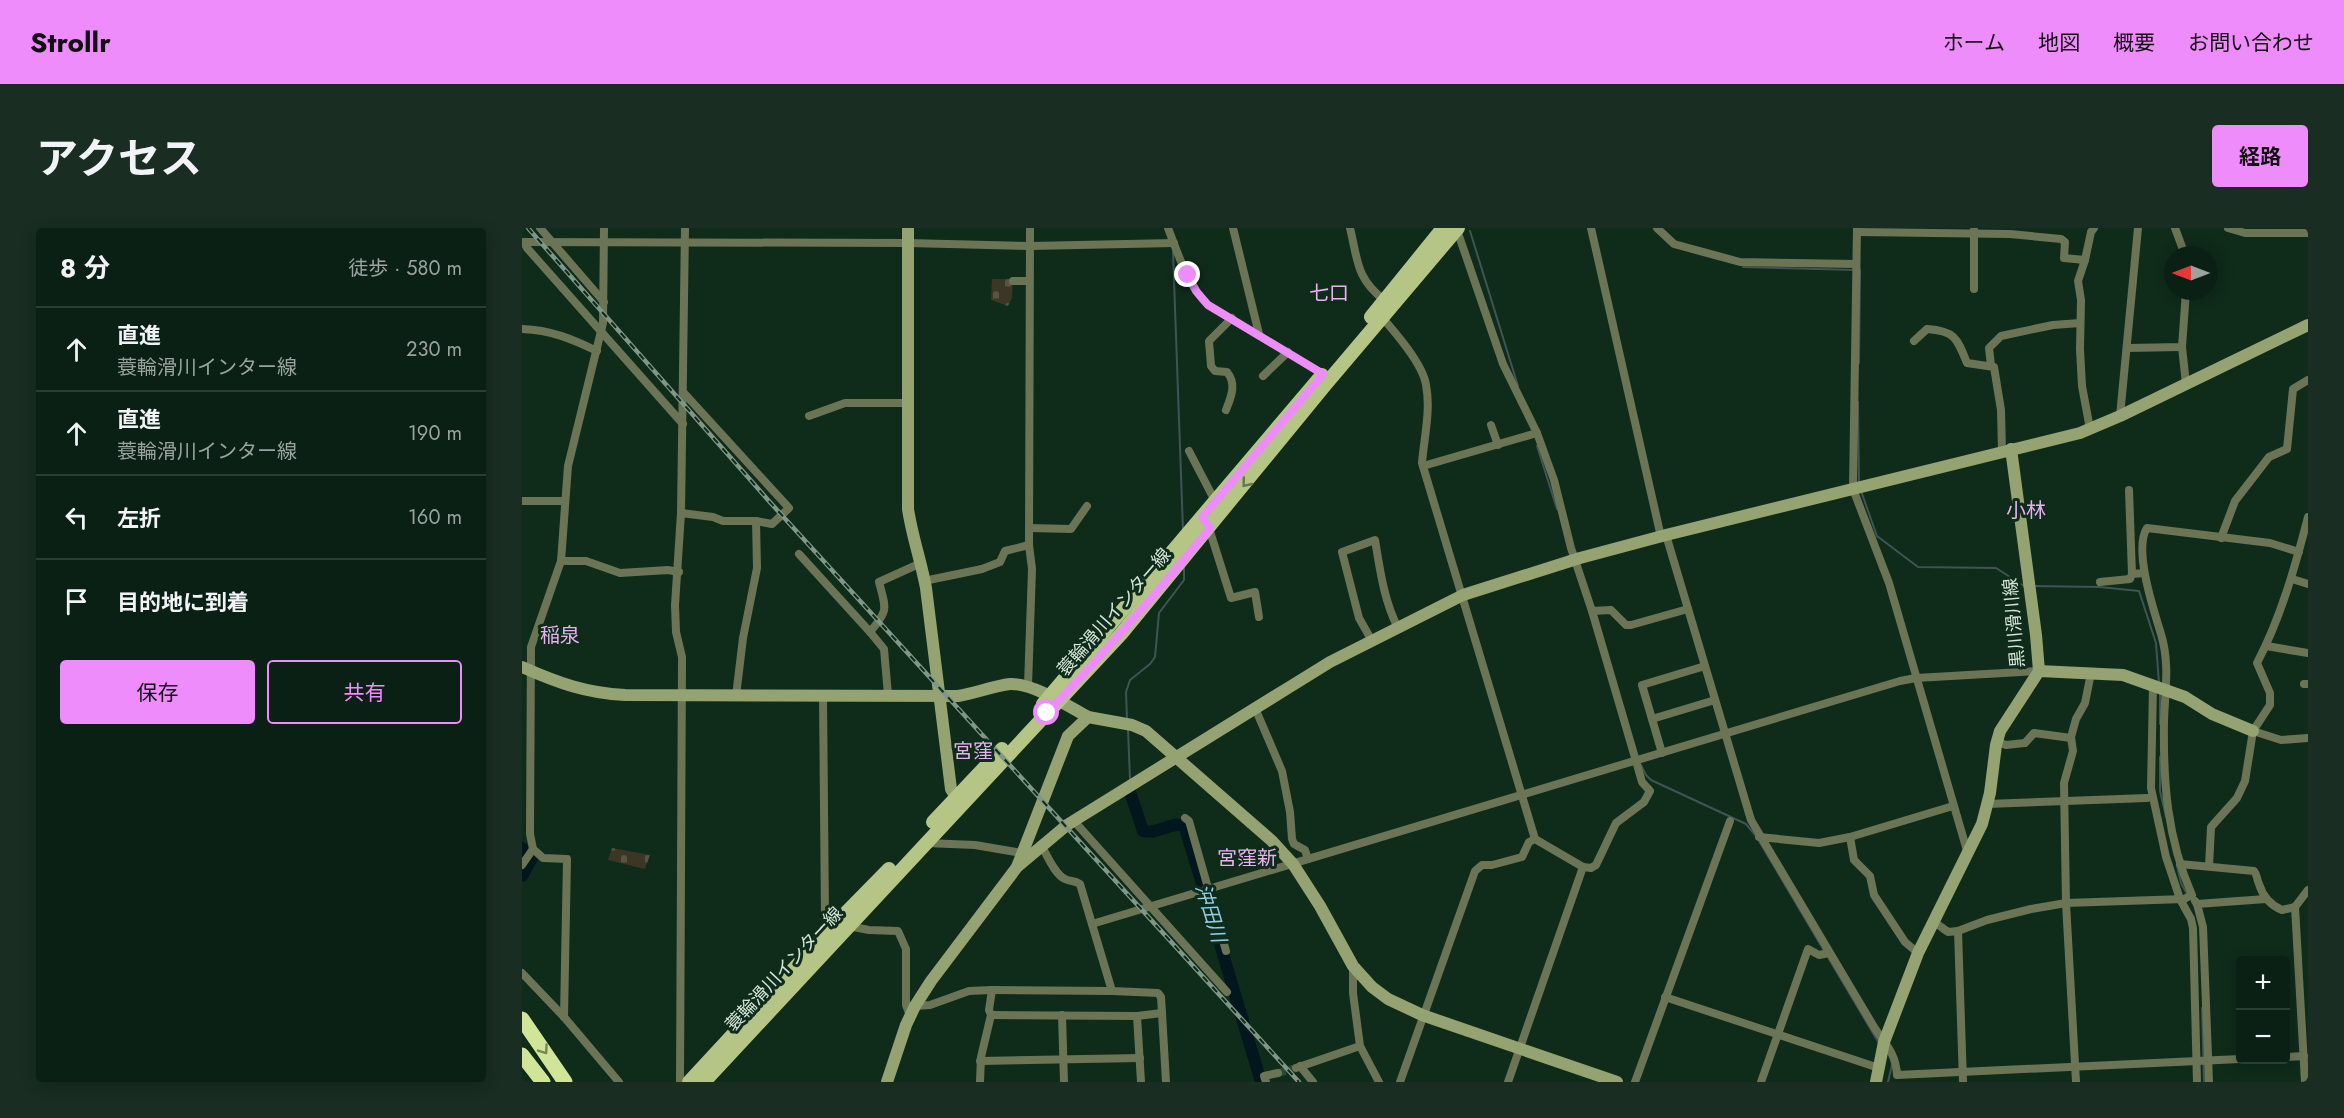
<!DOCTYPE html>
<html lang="ja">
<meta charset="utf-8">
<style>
:root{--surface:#0b2014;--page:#192d22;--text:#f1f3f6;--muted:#9aa3a0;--line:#2b3e34;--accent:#ed8cfa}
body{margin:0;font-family:Jost,"Noto Sans JP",sans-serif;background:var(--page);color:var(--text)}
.controls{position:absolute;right:18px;bottom:18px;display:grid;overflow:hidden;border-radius:6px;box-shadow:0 3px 15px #0003}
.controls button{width:54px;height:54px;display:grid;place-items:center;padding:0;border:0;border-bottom:2px solid var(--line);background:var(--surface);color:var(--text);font:30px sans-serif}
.compass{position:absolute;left:1642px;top:18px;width:54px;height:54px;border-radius:50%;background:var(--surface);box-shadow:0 3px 15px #0003;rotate:270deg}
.stop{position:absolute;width:18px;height:18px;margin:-14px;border:4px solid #ed8cfa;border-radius:50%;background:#fff}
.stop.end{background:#ed8cfa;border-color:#fff;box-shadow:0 2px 6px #0008}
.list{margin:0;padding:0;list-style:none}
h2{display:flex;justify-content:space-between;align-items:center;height:78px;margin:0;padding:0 24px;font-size:26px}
h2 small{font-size:20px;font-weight:400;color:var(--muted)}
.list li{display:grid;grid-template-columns:39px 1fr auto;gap:18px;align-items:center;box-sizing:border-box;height:84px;padding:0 24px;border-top:2px solid var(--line)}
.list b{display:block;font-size:22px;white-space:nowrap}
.list p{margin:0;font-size:20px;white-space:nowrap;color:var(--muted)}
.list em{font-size:20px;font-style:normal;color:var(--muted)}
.actions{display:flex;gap:12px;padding:18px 24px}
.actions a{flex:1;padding:14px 0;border:2px solid var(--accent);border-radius:6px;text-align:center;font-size:21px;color:var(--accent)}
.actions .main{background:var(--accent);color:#111}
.icon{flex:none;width:33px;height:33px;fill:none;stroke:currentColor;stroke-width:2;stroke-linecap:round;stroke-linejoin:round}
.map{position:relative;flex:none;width:1786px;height:854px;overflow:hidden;border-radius:6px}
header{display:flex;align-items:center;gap:36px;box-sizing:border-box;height:84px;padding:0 30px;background:var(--accent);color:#111}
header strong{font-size:28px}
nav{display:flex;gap:33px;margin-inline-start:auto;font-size:21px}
.intro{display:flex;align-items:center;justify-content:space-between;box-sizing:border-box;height:144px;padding:0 36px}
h1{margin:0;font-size:42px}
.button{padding:15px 27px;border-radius:6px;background:var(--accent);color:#111;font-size:21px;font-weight:700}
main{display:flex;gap:36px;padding:0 36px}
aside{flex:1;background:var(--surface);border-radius:6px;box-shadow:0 3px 15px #0003}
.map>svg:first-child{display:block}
.cemetery{fill:url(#cemetery-stones)}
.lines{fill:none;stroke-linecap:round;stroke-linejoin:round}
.stream{stroke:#405455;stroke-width:2}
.river{stroke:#01161d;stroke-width:12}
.street-tunnel{stroke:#2d4736;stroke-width:8;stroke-dasharray:8 4;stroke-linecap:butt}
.street{stroke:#6c7456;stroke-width:8}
.secondary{stroke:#95a271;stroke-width:12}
.primary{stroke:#b4c586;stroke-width:14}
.highway{stroke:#d1e599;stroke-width:15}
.rail-casing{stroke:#809687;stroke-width:4.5}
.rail{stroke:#0f2b1a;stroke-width:2;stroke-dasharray:7;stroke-linecap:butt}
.oneway{stroke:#627850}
.oneway2{stroke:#70885a}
.route{stroke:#ed8cfa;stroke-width:8}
.labels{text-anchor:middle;stroke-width:6;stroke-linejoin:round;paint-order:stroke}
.street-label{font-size:18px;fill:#d4e4d8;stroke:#0f2b1a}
.neighbourhood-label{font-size:20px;fill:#e7b2ee;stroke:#0f2b1a}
.water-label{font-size:20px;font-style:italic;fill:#8fcfe5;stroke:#0f2b1a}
</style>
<header>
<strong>Strollr</strong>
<nav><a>ホーム</a><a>地図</a><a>概要</a><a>お問い合わせ</a></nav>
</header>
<div class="intro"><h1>アクセス</h1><a class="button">経路</a></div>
<main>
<aside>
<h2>8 分<small>徒歩 · 580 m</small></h2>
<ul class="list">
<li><svg class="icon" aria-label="ahead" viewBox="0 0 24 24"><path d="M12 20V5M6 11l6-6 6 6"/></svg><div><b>直進</b><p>蓑輪滑川インター線</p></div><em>230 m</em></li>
<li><svg class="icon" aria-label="ahead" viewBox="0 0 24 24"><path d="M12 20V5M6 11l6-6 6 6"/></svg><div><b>直進</b><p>蓑輪滑川インター線</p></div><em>190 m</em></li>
<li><svg class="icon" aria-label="left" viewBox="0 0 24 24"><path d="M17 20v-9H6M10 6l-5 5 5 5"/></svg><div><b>左折</b></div><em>160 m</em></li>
<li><svg class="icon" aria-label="arrive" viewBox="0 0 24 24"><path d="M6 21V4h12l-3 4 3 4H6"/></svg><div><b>目的地に到着</b></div></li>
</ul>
<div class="actions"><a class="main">保存</a><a>共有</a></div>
</aside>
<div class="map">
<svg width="1786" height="854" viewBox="0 0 1786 854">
<defs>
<pattern id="cemetery-stones" width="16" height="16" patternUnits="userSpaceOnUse" patternTransform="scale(1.5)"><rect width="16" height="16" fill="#3c3626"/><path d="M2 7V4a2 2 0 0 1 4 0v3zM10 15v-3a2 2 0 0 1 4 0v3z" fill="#575345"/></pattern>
</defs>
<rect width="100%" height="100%" fill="#0f2b1a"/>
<!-- cemetery -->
<g class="cemetery">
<path d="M470,51H491L490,70L486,78L469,72Z"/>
<path d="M90,620L128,627L123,641L86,632Z"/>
</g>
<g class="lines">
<!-- stream -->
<g class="stream">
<path d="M948,3L996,158"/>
<path d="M651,24L661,303"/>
<path d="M1221,39L1333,42"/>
<path d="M1337,135L1338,42"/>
<path d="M1336,174L1337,255"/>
<path d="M1015,218L1035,281"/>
<path d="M1339,263L1355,308L1396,339L1474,340L1502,358"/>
<path d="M1510,358L1578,359L1617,363L1634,415L1637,455"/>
<path d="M605,492L604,464L608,452L628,436L633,429L637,385L662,352V338"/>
<path d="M1638,496V466"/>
<path d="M606,501L608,552"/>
<path d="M1638,529V563L1644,589"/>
<path d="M1119,537L1124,547L1129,552L1224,596L1234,608"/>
<path d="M1237,613L1358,817"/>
<path d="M1655,638L1659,655L1665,666"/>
<path d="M1680,780L1682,854"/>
<path d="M1366,854L1370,837"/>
</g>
<!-- river -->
<g class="river">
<path d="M608,564L621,603C635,607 648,594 662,597L685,672"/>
<path d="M0,620L10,630L0,648"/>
<path d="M696,709L739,854"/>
</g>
<!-- street-tunnel -->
<path class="street-tunnel" d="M756,845L774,840"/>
<!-- street -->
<g class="street">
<path d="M18,0L82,74"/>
<path d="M646,0C656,26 666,58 686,77L801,146"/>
<path d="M711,0L737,106"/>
<path d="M828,0C836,33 834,50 862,72"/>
<path d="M1069,0L1139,309"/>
<path d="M1135,0L1152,16L1218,34L1334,36"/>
<path d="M1335,0L1331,261L1367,355L1446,626"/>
<path d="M1653,0L1663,27"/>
<path d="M1706,0L1723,5H1786"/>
<path d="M1335,4L1488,6L1539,11L1543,14L1542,30L1563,32L1569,4L1572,0"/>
<path d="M0,14L386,15L508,18L652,15"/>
<path d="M2,14L5,20L161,196"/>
<path d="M1563,32L1556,53L1559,72L1558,121L1560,158L1568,201"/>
<path d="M491,53H506"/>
<path d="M1452,61V2"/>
<path d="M858,87C872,103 901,136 904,157C909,182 902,210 900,235L1013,611L1061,639L986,854"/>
<path d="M0,101C29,102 50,111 75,123"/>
<path d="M1392,113L1405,101C1433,103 1435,110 1445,135L1472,139L1479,182L1480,224"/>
<path d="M1660,119L1664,156"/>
<path d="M1605,120L1660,119L1664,63"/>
<path d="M1469,138L1467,120L1479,108L1531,97L1558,95"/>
<path d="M741,148L766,124"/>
<path d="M161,164L267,280L250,296L234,293"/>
<path d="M704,182C709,169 715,156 705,144L693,143L689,138L687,113L710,90"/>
<path d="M287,188L323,175H386"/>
<path d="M1598,188L1616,0"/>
<path d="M969,197L976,217"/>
<path d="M1015,205L1032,252L1049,320L1070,383L1089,382L1104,397H1109L1166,381"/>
<path d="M667,223L693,273"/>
<path d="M901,238L1015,205L981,136L935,2"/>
<path d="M1607,262L1610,346"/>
<path d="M0,273H43"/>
<path d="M159,285L191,289L201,293H234L235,340L221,410L214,468"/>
<path d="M686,297L709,370L733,364L737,389"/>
<path d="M507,300L549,301L565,278"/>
<path d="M1144,307L1229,592L1352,799C1363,816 1374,825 1375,847L1718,831"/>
<path d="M1699,310L1713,273L1747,229L1765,221L1771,161L1786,152"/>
<path d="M277,326L348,404"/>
<path d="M39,333H64L98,345L146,342L157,344"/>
<path d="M1770,351L1786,356"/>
<path d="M402,353L460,341L478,334L483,323L507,317"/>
<path d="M1578,354L1608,351L1610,346L1622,345"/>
<path d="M850,413L837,390L820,324L853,312C858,342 862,373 876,400"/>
<path d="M1744,418L1786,425"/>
<path d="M1782,456H1786"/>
<path d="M506,458L510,341L507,317L508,0"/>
<path d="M1631,458L1629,560L1644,629L1658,671L1669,691L1671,700L1675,854"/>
<path d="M301,467L303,690L316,693"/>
<path d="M366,467L362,421L348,404C367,382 364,381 357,354L399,335"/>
<path d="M733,480L760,543L768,584L770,611L772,616L783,622L786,631"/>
<path d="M1130,491L1193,472"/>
<path d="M1731,503L1759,512L1786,510"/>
<path d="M1475,514L1484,517L1503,515L1512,505L1549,510"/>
<path d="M1140,525L1120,457L1183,438"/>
<path d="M1465,576L1625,570"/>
<path d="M663,590L667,593L704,723"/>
<path d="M552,593L705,764"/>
<path d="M1237,609L1297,615L1328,609L1431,578"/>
<path d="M1328,609L1332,632L1348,648L1352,667L1383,714L1396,725"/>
<path d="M404,615L453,617L500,625"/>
<path d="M1658,636L1732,643C1736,648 1734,650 1737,656C1741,669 1748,677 1760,682L1773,679"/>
<path d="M0,637L11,621"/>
<path d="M1687,638L1689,599L1715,570L1723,553L1731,503L1748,477V465L1735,435C1759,389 1773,339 1786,289"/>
<path d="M1061,639L1069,640L1074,637L1094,595L1122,574L1128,563L1120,554L1114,533L1070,383"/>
<path d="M1673,673L1675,676L1744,671"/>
<path d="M1675,676L1681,699L1687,854"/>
<path d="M1411,693L1426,704L1436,703L1465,692L1509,681L1544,675L1662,671L1670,667C1645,610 1641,554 1642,493C1643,462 1648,436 1639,406C1632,383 1611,321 1625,300L1748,315L1777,324"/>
<path d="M570,696L1378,453L1394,450L1517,443"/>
<path d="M326,698L347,702L376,703L384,721V777L388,788"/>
<path d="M1436,703L1441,854"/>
<path d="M831,738V765L838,818L857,854"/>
<path d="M0,745L42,789L97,854"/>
<path d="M470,762L590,763"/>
<path d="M1143,769L1357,840"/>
<path d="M393,778L408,777L447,763L470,762L467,782L469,787L459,829L458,854"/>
<path d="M640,785L644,854"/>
<path d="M469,787L615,788L640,785L639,769L636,765L590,763L558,656C552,652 549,654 543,651C533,647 525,627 519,617"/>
<path d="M540,787L542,854"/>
<path d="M615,788L619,854"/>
<path d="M42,789L45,631L21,630L11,621L8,606L9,419L39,333L46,238L81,95L82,0"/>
<path d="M1764,829L1782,828"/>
<path d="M458,833L618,830"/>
<path d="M778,838L791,854"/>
<path d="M774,840L838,818"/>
<path d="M158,854L160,429L154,404L153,377L159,285L163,0"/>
<path d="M744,854L742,848L756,845"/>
<path d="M878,854L953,643L960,637H970L1000,629L1007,614L1013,611"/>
<path d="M1113,854L1208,593"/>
<path d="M1239,854L1286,721L1297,727L1307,725"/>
<path d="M1554,854L1544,675L1542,555L1551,523L1549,509L1554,491L1563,475L1569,445"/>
<path d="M1783,854L1773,679L1786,662"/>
</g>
<!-- secondary -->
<g class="secondary">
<path d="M386,0V281C390,308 399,333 404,360L429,561L434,569"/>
<path d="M0,439C36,455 64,465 103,467L436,468C454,465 471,458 488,456C511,455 546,478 566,489L546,508L495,639L409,753L393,778L384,797L365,854"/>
<path d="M1517,443L1601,447L1663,469L1690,486L1731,503"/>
<path d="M566,489L610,497L624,503L750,613L771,636L798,678L831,738L850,759L866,771L900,787L1095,854"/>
<path d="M495,639L545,597L766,460L808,434L941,367L1058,330L1144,307L1558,205L1598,188L1786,97"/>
<path d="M1354,854L1362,814L1396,725L1460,596L1468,565L1474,517L1478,503L1517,443L1514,407L1489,221"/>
</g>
<!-- primary -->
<g class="primary">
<path d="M849,89L921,0"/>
<path d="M521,476L800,147"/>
<path d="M411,594L480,521"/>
<path d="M167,854L316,693L367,641"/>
<path d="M182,854L599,406L803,157L936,0"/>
</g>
<!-- highway -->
<g class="highway">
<path d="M0,791L43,854"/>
<path d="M0,827L21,854"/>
</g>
<!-- rail casing -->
<g class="rail-casing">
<path id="rail" d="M6,0L246,272L777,854"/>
</g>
<!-- rail -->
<use href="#rail" class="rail"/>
</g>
<!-- one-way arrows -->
<defs><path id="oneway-chevron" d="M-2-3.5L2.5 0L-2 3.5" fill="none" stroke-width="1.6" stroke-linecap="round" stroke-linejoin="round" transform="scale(1.5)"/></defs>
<use class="oneway" href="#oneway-chevron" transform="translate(724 255) rotate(129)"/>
<use class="oneway2" href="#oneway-chevron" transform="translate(22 822) rotate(55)"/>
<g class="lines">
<!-- route -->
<path class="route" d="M525,485C582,425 636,364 688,300L680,289L801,146L686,77L674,63L666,47"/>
</g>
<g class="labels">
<!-- street labels -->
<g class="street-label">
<text transform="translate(592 384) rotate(-49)" y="6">蓑輪滑川インター線</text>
<text transform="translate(1492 395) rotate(-95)" y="6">黒川滑川線</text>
<text transform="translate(262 741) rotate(-47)" y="6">蓑輪滑川インター線</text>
</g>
<!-- neighbourhood labels -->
<g class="neighbourhood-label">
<text x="807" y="72">七口</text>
<text x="1504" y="289">小林</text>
<text x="38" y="414">稲泉</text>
<text x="451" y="530">宮窪</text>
<text x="725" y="637">宮窪新</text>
</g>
<!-- water labels -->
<g class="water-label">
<text transform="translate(689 685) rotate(73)" y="7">沖田川</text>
</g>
</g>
</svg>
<div class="controls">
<button>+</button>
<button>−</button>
</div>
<svg class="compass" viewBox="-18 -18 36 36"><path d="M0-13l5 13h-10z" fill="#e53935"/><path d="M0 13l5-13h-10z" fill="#9aa3a0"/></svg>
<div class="stop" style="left:525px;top:485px"></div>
<div class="stop end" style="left:666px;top:47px"></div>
</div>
</main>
